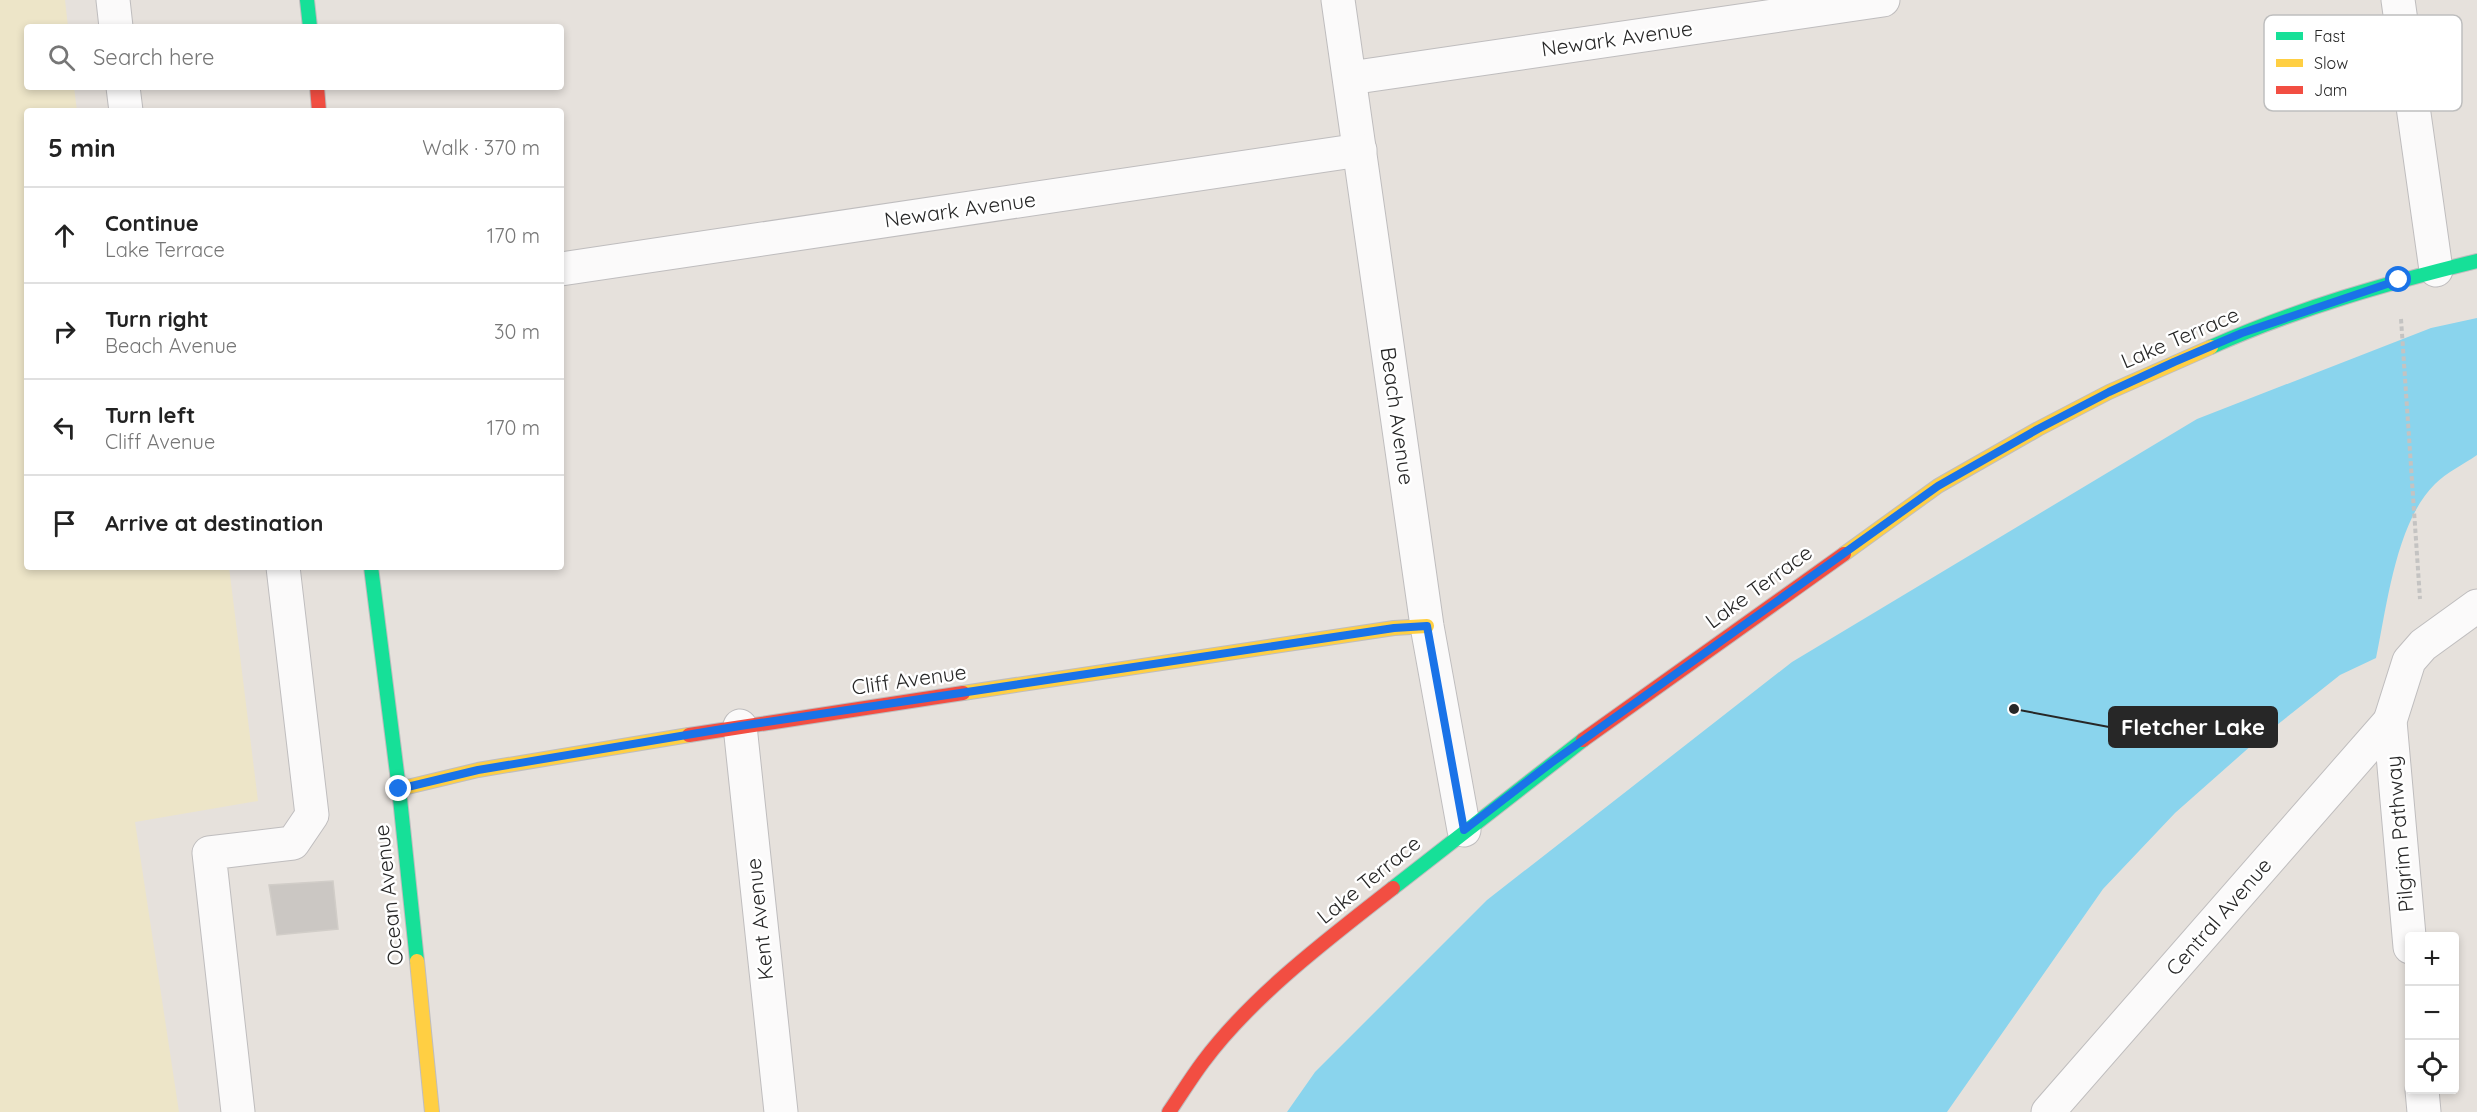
<!DOCTYPE html>
<meta charset="utf-8">
<style>
:root{--surface:#fff;--page:#f2f2f2;--text:#222;--muted:#767676;--line:#e0e0e0}
body{margin:0;font-family:Quicksand,sans-serif;background:var(--page);color:var(--text)}
.controls{position:absolute;right:18px;bottom:18px;display:grid;overflow:hidden;border-radius:6px;box-shadow:0 3px 9px #0003}
.controls button{width:54px;height:54px;display:grid;place-items:center;padding:0;border:0;border-bottom:2px solid var(--line);background:var(--surface);color:var(--text);font:30px sans-serif}
.stop{position:absolute;width:18px;height:18px;margin:-14px;border:4px solid #1a73e8;border-radius:50%;background:#fff}
.stop.end{background:#1a73e8;border-color:#fff;box-shadow:0 2px 6px #0008}
.list{margin:0;padding:0;list-style:none}
h2{display:flex;justify-content:space-between;align-items:center;height:78px;margin:0;padding:0 24px;font-size:26px}
h2 small{font-size:20px;font-weight:400;color:var(--muted)}
.list li{display:grid;grid-template-columns:39px 1fr auto;gap:18px;align-items:center;box-sizing:border-box;height:96px;padding:0 24px;border-top:2px solid var(--line)}
.list b{display:block;font-size:22px;white-space:nowrap}
.list p{margin:0;font-size:20px;white-space:nowrap;color:var(--muted)}
.list em{font-size:20px;font-style:normal;color:var(--muted)}
.icon{flex:none;width:33px;height:33px;fill:none;stroke:currentColor;stroke-width:2;stroke-linecap:round;stroke-linejoin:round}
.map{position:relative;flex:none;width:2477px;height:1112px;overflow:hidden}
.search{position:absolute;background:var(--surface);box-shadow:0 3px 9px #0003;left:24px;top:24px;width:540px;height:66px;display:flex;align-items:center;gap:15px;box-sizing:border-box;padding:0 21px;border-radius:6px;color:var(--muted);font-size:22px}
.panel{position:absolute;background:var(--surface);box-shadow:0 3px 9px #0003;left:24px;top:108px;width:540px;height:462px;border-radius:6px}
.map>svg:first-child{display:block}
.sand{fill:#ede5c8}
.water{fill:#8ad4ed}
.building{fill:#cbc7c3;stroke:#d1cdc8;stroke-width:1.5}
.lines{fill:none;stroke-linecap:round;stroke-linejoin:round}
.street-casing{stroke:#bfbdbe;stroke-width:35}
.fast-casing{stroke:#bfbdbe;stroke-width:16}
.slow-casing{stroke:#bfbdbe;stroke-width:16}
.jam-casing{stroke:#bfbdbe;stroke-width:16}
.path{stroke:#c4c3c2;stroke-width:4;stroke-dasharray:4.5 3;stroke-linecap:butt}
.street{stroke:#fbfafa;stroke-width:33}
.fast{stroke:#16e098;stroke-width:14}
.slow{stroke:#ffcf43;stroke-width:14}
.jam{stroke:#f24e42;stroke-width:14}
.route{stroke:#1a73e8;stroke-width:8}
.labels{text-anchor:middle;stroke-width:5;stroke-linejoin:round;paint-order:stroke}
.street-label{font-size:21px;fill:#272727;stroke:#fff}
.key{fill:#fff;stroke:#bebebe;stroke-width:1.5}
.key-label{font-size:16px;fill:#272727}
.leader{fill:none;stroke:#272727;stroke-width:2}
.callout-dot{fill:#272727;stroke:#fff;stroke-width:2}
.callout{fill:#272727;stroke:#272727;stroke-width:2}
.callout-label{font-size:22px;text-anchor:middle;font-weight:bold;fill:#fff}
</style>
<div class="map">
<svg width="2477" height="1112" viewBox="0 0 2477 1112">
<rect width="100%" height="100%" fill="#e6e1dc"/>
<!-- sand -->
<path class="sand" d="M0,0H65L68,27H27V87H74L77,111H27V567H229L258,801L135,822L179,1112H0Z"/>
<!-- water -->
<path class="water" d="M2477,318V455C2464,464 2446,473 2435,484C2396,522 2387,606 2376,658L2340,675L2253,744L2175,813L2103,889L1947,1112H1287L1315,1072L1487,900L1792,662L2197,419L2431,328Z"/>
<!-- building -->
<path class="building" d="M333,881L338,929L277,935L269,885Z"/>
<g class="lines">
<!-- street casing -->
<g class="street-casing">
<g id="street">
<path d="M113,0L116,27"/>
<path d="M1338,0L1427,626L1464,830"/>
<path d="M2398,0L2436,270"/>
<path d="M1350,78L1883,0"/>
<path d="M123,87L126,111"/>
<path d="M561,269L1360,150"/>
<path d="M740,726L781,1112"/>
<path d="M2410,947L2390,721L2409,661L2423,645L2477,606"/>
<path d="M2422,1090L2424,1112"/>
<path d="M238,1112L209,853L293,843L312,815L283,567"/>
<path d="M2048,1112L2390,721"/>
</g>
</g>
<!-- fast casing -->
<g class="fast-casing">
<g id="fast">
<path d="M307,0L310,27"/>
<path d="M2211,347C2296,309 2387,283 2477,261"/>
<path d="M371,567L399,789L417,961"/>
<path d="M1393,888L1583,740"/>
</g>
</g>
<!-- slow casing -->
<g class="slow-casing">
<g id="slow">
<path d="M1844,554L1938,486L2038,429L2109,392L2211,347"/>
<path d="M963,693L1394,628L1427,626"/>
<path d="M399,789L478,770L689,735"/>
<path d="M417,961L432,1112"/>
</g>
</g>
<!-- jam casing -->
<g class="jam-casing">
<g id="jam">
<path d="M317,87L319,111"/>
<path d="M689,735L963,693"/>
<path d="M1583,740L1844,554"/>
<path d="M1169,1112C1180,1096 1191,1078 1203,1062C1252,996 1328,939 1393,888"/>
</g>
</g>
<!-- path -->
<path class="path" d="M2401,319L2420,599"/>
<!-- street -->
<use href="#street" class="street"/>
<!-- fast -->
<use href="#fast" class="fast"/>
<!-- slow -->
<use href="#slow" class="slow"/>
<!-- jam -->
<use href="#jam" class="jam"/>
</g>
<g class="lines">
<!-- route -->
<path class="route" d="M399,789L478,770L740,726L1394,628L1427,626L1464,830L1551,763L1938,486L2038,429L2109,392L2174,362L2242,333L2399,280"/>
</g>
<g class="labels">
<!-- street labels -->
<g class="street-label">
<text transform="translate(1617 39) rotate(-8)" y="7">Newark Avenue</text>
<text transform="translate(960 210) rotate(-8)" y="7">Newark Avenue</text>
<text transform="translate(2180 338) rotate(-23)" y="7">Lake Terrace</text>
<text transform="translate(1397 416) rotate(82)" y="7">Beach Avenue</text>
<text transform="translate(1759 587) rotate(-36)" y="7">Lake Terrace</text>
<text transform="translate(909 680) rotate(-8)" y="7">Cliff Avenue</text>
<text transform="translate(2400 834) rotate(-95)" y="7">Pilgrim Pathway</text>
<text transform="translate(1369 880) rotate(-39)" y="7">Lake Terrace</text>
<text transform="translate(389 895) rotate(-96)" y="7">Ocean Avenue</text>
<text transform="translate(2219 917) rotate(-49)" y="7">Central Avenue</text>
<text transform="translate(760 919) rotate(-96)" y="7">Kent Avenue</text>
</g>
</g>
<!-- legend -->
<rect x="2264" y="15" width="198" height="96" rx="9" class="key"/>
<rect x="2276" y="32" width="27" height="8" fill="#16e098"/>
<rect x="2276" y="59" width="27" height="8" fill="#ffcf43"/>
<rect x="2276" y="86" width="27" height="8" fill="#f24e42"/>
<g class="key-label">
<text x="2314" y="42">Fast</text>
<text x="2314" y="69">Slow</text>
<text x="2314" y="96">Jam</text>
</g>
<!-- callouts -->
<path class="leader" d="M2014 709L2109 727"/>
<circle class="callout-dot" cx="2014" cy="709" r="6"/>
<rect class="callout" x="2109" y="707" width="168" height="40" rx="6"/>
<g class="callout-label">
<text x="2193" y="735">Fletcher Lake</text>
</g>
</svg>
<div class="controls">
<button>+</button>
<button>−</button>
<button><svg class="icon" aria-label="locate" viewBox="0 0 24 24"><circle cx="12" cy="12" r="6"/><path d="M12 2v4M12 18v4M2 12h4M18 12h4"/></svg></button>
</div>
<div class="stop" style="left:2399px;top:280px"></div>
<div class="stop end" style="left:399px;top:789px"></div>
<div class="search"><svg class="icon" aria-label="search" viewBox="0 0 24 24"><circle cx="10" cy="10" r="6"/><path d="M15 15l6 6"/></svg>Search here</div>
<section class="panel">
<h2>5 min<small>Walk · 370 m</small></h2>
<ul class="list">
<li><svg class="icon" aria-label="ahead" viewBox="0 0 24 24"><path d="M12 20V5M6 11l6-6 6 6"/></svg><div><b>Continue</b><p>Lake Terrace</p></div><em>170 m</em></li>
<li><svg class="icon" aria-label="right" viewBox="0 0 24 24"><path d="M7 20v-9h11M14 6l5 5-5 5"/></svg><div><b>Turn right</b><p>Beach Avenue</p></div><em>30 m</em></li>
<li><svg class="icon" aria-label="left" viewBox="0 0 24 24"><path d="M17 20v-9H6M10 6l-5 5 5 5"/></svg><div><b>Turn left</b><p>Cliff Avenue</p></div><em>170 m</em></li>
<li><svg class="icon" aria-label="arrive" viewBox="0 0 24 24"><path d="M6 21V4h12l-3 4 3 4H6"/></svg><div><b>Arrive at destination</b></div></li>
</ul>
</section>
</div>
